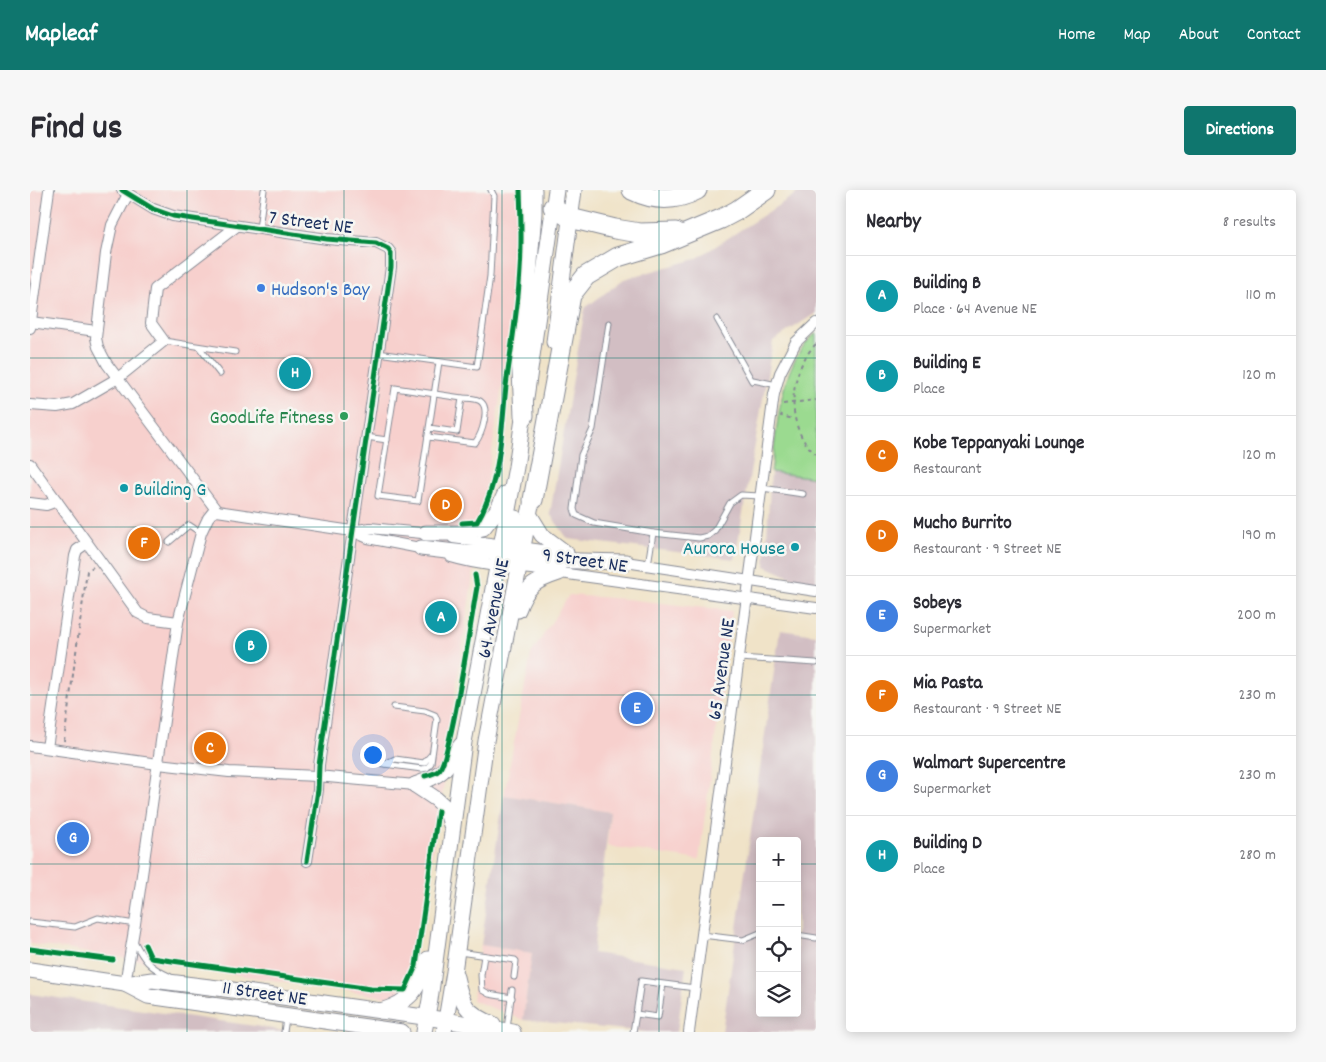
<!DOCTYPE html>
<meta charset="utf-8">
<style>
:root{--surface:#fff;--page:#f7f7f7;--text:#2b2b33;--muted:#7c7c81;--line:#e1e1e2;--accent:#0f766e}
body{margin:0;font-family:Dekko,sans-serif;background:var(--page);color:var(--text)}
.controls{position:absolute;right:15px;bottom:15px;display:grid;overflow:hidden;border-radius:5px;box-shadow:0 2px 12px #0003}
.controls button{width:45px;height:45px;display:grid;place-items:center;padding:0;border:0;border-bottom:1px solid var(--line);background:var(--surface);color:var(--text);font:25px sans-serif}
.you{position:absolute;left:342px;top:564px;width:18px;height:18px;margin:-12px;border:4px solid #fff;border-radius:50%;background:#1a73e8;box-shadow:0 0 0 8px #1a73e833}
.badge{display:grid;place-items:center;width:32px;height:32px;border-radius:50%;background:var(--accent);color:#fff;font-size:16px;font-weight:700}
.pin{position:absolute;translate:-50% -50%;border:2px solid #fff;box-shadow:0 1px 5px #0006}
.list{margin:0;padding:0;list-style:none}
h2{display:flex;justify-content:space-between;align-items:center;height:65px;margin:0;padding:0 20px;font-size:21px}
h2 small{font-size:16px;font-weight:400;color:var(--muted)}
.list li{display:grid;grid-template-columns:32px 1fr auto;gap:15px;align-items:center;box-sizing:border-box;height:80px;padding:0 20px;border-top:1px solid var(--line)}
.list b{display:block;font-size:19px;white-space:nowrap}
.list p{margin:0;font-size:16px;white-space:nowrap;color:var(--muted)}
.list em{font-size:16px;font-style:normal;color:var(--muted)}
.icon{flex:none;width:28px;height:28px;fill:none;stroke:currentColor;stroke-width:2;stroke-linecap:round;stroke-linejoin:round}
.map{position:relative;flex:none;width:786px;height:842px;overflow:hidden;border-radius:5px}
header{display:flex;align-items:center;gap:30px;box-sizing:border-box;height:70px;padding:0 25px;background:var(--accent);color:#fff}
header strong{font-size:24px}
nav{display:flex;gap:28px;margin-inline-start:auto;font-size:18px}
.intro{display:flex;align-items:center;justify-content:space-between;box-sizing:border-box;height:120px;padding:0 30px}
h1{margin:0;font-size:35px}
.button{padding:12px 22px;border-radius:5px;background:var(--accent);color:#fff;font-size:18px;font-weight:700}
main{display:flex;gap:30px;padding:0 30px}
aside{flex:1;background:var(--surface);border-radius:5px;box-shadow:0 2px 12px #0003}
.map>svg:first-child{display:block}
.built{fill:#f7d0cd}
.industrial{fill:#d2bec3;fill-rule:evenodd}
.green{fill:#9bda90;stroke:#5b8477}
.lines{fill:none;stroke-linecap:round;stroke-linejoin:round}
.lane-casing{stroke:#868993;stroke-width:7}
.street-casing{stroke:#868993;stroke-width:12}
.secondary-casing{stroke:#868993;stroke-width:17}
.highway-casing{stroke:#868993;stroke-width:21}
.path{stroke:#868993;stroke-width:2;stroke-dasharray:4 4;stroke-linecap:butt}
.lane{stroke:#fff;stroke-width:5}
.street{stroke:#fff;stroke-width:10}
.secondary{stroke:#fff;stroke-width:15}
.highway{stroke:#fff;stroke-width:19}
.cycleway-casing{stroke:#f6f6f2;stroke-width:8}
.cycleway{stroke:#00873e;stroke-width:5}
.grid{fill:none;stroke:#0f766e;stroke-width:1;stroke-opacity:0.55}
.shop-dot{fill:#3f7fe0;stroke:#f6f6f2;stroke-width:2}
.leisure-dot{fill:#2e9e5b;stroke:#f6f6f2;stroke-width:2}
.culture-dot{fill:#0f9aa8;stroke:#f6f6f2;stroke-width:2}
.labels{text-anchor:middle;stroke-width:5;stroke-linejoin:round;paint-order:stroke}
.street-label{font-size:20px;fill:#1b2f5e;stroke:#f6f6f2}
.shop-label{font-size:20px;fill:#366cbe;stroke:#f6f6f2;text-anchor:start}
.leisure-label{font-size:20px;fill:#27864d;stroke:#f6f6f2;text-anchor:end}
.culture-label{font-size:20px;fill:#0d838f;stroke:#f6f6f2;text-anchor:start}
</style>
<header>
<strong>Mapleaf</strong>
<nav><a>Home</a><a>Map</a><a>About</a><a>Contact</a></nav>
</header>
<div class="intro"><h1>Find us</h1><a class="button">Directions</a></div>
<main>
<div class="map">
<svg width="786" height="842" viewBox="0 0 786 842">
<rect width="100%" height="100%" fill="#f6f6f2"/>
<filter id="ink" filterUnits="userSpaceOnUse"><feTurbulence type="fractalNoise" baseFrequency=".02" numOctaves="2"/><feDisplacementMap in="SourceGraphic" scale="10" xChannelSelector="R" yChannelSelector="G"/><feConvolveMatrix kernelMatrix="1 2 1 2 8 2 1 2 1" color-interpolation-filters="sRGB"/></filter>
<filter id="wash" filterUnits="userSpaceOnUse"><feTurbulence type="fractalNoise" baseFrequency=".0096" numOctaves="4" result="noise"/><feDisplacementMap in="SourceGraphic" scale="20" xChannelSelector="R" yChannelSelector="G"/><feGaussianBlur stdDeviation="1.12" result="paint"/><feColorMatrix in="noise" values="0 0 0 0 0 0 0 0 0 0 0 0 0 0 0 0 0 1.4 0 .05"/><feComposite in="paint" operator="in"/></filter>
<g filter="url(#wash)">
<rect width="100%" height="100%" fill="#f0e3c8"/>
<!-- built -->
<g class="built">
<path d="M0,0H487L489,84L416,563L415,588L382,782L376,794L369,803L356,807L0,754Z"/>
<path d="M539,405L596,409L702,421L669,670L577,656L580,622L474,605L501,464Z"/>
<path d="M451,755L502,763L493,830L442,810Z"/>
</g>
<!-- industrial -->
<g class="industrial">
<path d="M772,0H786V123L743,151L705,369L538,349L520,324L555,118L594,89L666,69Z"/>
<path d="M741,282L786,288V392L765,389L735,376Z"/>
<path d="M750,440L786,445V842H692ZM730,651H767V823H730Z"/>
<path d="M474,605L580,622L563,763L656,777L647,842H617L493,830L502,763L451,755Z"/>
<path d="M0,804L225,836L259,842H0Z"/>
</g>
<!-- green -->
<path class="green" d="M786,143V288L741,282C748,236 748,175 786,143Z"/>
</g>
<g filter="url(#ink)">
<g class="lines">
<!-- lane casing -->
<g class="lane-casing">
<g id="lane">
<path d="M229,39L234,0"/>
<path d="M687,129L722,191"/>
<path d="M579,133L563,239L551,265L544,319L546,325L564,333L623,343L618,375"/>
<path d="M134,151L205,162"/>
<path d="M169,157L190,184"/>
<path d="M348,163L447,177L460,86L464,6L461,0"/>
<path d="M723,190L747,195"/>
<path d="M399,238L427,242L432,208L365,198L348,306L388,311C395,265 402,218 409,172"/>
<path d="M336,247L357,250"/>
<path d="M398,247L445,253C452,244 462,215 448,210C443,208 437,208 432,208"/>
<path d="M732,298L773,304"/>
<path d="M623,343L669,348L678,346L685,340L700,313L711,305L730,306"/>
<path d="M139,352L159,335L171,343"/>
<path d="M709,468L786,473"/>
<path d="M335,563L339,572L392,579L397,578L401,573L407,530L405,525L395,521L364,517"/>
<path d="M355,574L365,569L394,573L401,565"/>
<path d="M0,732L45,737L68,728L105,734"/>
<path d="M672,745L713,750L730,743"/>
<path d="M767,745L786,748"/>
<path d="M104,751C114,770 119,777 139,786"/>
<path d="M429,762L485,770L486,771L484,787"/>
<path d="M454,766L451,785L452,800L459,804L482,808"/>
<path d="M633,794L628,827L606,824L611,791L665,798"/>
<path d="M477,839L482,800"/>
<path d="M254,842L256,828"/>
<path d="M603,842L606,824"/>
</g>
</g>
<!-- street casing -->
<g class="street-casing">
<g id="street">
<path d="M92,0L123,19L143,26L297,49L346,53L358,59L361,63V77L289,575L288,600L277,671"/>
<path d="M98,4L82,35L76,63L66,148L68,157L77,174L187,321"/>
<path d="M1,132L66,141"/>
<path d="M0,138L19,0"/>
<path d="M0,215L27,217L43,214L88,188L134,151L121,133L125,99L207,36"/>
<path d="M0,274L108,423L118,428L148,432"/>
<path d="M0,313L16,315L27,311"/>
<path d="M187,321L322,341L338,348L395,359"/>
<path d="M322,341L340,338L402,344"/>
<path d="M423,348L535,363"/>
<path d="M421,367C448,375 474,377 501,379L786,418"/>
<path d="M589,371L786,401"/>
<path d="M0,556L128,574L199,582L287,586L385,595"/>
<path d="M17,558L45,366L47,360L57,353"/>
<path d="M95,794L105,734L148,432L171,343L178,328L182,323L187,321"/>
<path d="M659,842L744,204L750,183L766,152L786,133"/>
</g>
</g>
<!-- secondary casing -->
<g class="secondary-casing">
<g id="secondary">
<path d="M524,152L544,0"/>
<path d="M499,324L512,345L536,363"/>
<path d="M485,328C483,346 477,364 490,378"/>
<path d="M396,343H430L453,338L468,319L475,304"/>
<path d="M391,358L434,363L479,362"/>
<path d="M481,371L503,370L596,372"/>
<path d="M488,420C497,395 505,391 529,383"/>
<path d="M385,595C414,584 415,580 431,555"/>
<path d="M385,595L406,609L416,618L421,635"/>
<path d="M0,780L95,794L122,790L188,798L415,830L483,842"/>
<path d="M426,787C432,815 436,823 463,834"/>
<path d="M95,794L118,806L372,842"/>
<path d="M351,821C382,811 388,800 398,769"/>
<path d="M394,842L400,810L434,552L486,277L526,0"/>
<path d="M414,842L424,782L456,551L504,299"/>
</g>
</g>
<!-- highway casing -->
<g class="highway-casing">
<g id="highway">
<path d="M602,0C624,11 646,11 667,0"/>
<path d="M523,17L540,28L585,39L610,43L646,42"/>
<path d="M494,226L491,158L502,23V0"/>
<path d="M503,310L541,105L556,86L588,67L631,54L691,29L706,21L736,0"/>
</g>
</g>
<!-- path -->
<g class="path">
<path d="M786,154C758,181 754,239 786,264"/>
<path d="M753,214L786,210"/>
<path d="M752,224L751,226L764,229"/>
<path d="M34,551L57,381L63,377"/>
</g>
<!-- lane -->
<use href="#lane" class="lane"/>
<!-- street -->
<use href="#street" class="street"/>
<!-- secondary -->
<use href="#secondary" class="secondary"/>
<!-- highway -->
<use href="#highway" class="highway"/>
<!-- cycleway casing -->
<g class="cycleway-casing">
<g id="cycleway">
<path d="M92,0L123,19L143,26L297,49L346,53L358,59L361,63V77L289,575L288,600L277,671"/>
<path d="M432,333L447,332C471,291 471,243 476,196C481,158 488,119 490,80C492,54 491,26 490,0"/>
<path d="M395,586C399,585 405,584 409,580C421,568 442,423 447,397L445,385"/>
<path d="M115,755L121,768L341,799L375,800L386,776L408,621"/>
<path d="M0,759L83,770"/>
</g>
</g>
<!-- cycleway -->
<use href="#cycleway" class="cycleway"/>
</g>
</g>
<!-- grid -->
<path class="grid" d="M157,0V842M314,0V842M472,0V842M629,0V842M0,168H786M0,337H786M0,505H786M0,674H730M767,674H786"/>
<!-- markers -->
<circle class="shop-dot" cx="231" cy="98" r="5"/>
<circle class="leisure-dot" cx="314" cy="226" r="5"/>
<g class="culture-dot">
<circle cx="94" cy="298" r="5"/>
<circle cx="765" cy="357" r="5"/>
</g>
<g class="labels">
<!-- street labels -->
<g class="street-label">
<text transform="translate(281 31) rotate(7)" y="7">7 Street NE</text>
<text transform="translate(555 369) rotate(8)" y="7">9 Street NE</text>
<text transform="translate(462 418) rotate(-79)" y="7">64 Avenue NE</text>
<text transform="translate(690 479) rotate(-82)" y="7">65 Avenue NE</text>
<text transform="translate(235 802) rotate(8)" y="7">11 Street NE</text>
</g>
<!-- shop labels -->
<g class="shop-label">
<text x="241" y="105">Hudson's Bay</text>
</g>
<!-- leisure labels -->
<g class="leisure-label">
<text x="304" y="233">GoodLife Fitness</text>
</g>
<!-- culture labels -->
<g class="culture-label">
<text x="104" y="305">Building G</text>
<text x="755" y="364" text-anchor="end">Aurora House</text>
</g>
</g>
</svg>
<div class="controls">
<button>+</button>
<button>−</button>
<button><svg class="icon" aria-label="locate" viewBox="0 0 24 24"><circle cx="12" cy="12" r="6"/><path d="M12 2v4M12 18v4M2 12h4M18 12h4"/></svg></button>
<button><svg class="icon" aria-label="layers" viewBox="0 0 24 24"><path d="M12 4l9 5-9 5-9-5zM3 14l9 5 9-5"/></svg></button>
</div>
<div class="you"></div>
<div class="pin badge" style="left:411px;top:427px;background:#0f9aa8">A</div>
<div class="pin badge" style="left:221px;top:456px;background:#0f9aa8">B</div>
<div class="pin badge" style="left:180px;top:558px;background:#e8710a">C</div>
<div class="pin badge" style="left:416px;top:315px;background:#e8710a">D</div>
<div class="pin badge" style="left:607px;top:518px;background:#3f7fe0">E</div>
<div class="pin badge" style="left:114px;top:353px;background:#e8710a">F</div>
<div class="pin badge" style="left:43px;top:648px;background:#3f7fe0">G</div>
<div class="pin badge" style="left:265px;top:183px;background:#0f9aa8">H</div>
</div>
<aside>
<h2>Nearby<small>8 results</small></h2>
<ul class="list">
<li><span class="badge" style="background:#0f9aa8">A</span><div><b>Building B</b><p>Place · 64 Avenue NE</p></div><em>110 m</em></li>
<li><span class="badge" style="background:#0f9aa8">B</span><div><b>Building E</b><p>Place</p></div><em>120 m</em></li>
<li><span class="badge" style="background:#e8710a">C</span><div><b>Kobe Teppanyaki Lounge</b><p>Restaurant</p></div><em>120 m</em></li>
<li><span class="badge" style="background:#e8710a">D</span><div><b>Mucho Burrito</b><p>Restaurant · 9 Street NE</p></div><em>190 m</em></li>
<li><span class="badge" style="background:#3f7fe0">E</span><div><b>Sobeys</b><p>Supermarket</p></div><em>200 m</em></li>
<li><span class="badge" style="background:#e8710a">F</span><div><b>Mia Pasta</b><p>Restaurant · 9 Street NE</p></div><em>230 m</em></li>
<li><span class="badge" style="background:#3f7fe0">G</span><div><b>Walmart Supercentre</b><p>Supermarket</p></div><em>230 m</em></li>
<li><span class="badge" style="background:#0f9aa8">H</span><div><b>Building D</b><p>Place</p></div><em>280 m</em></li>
</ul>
</aside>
</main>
